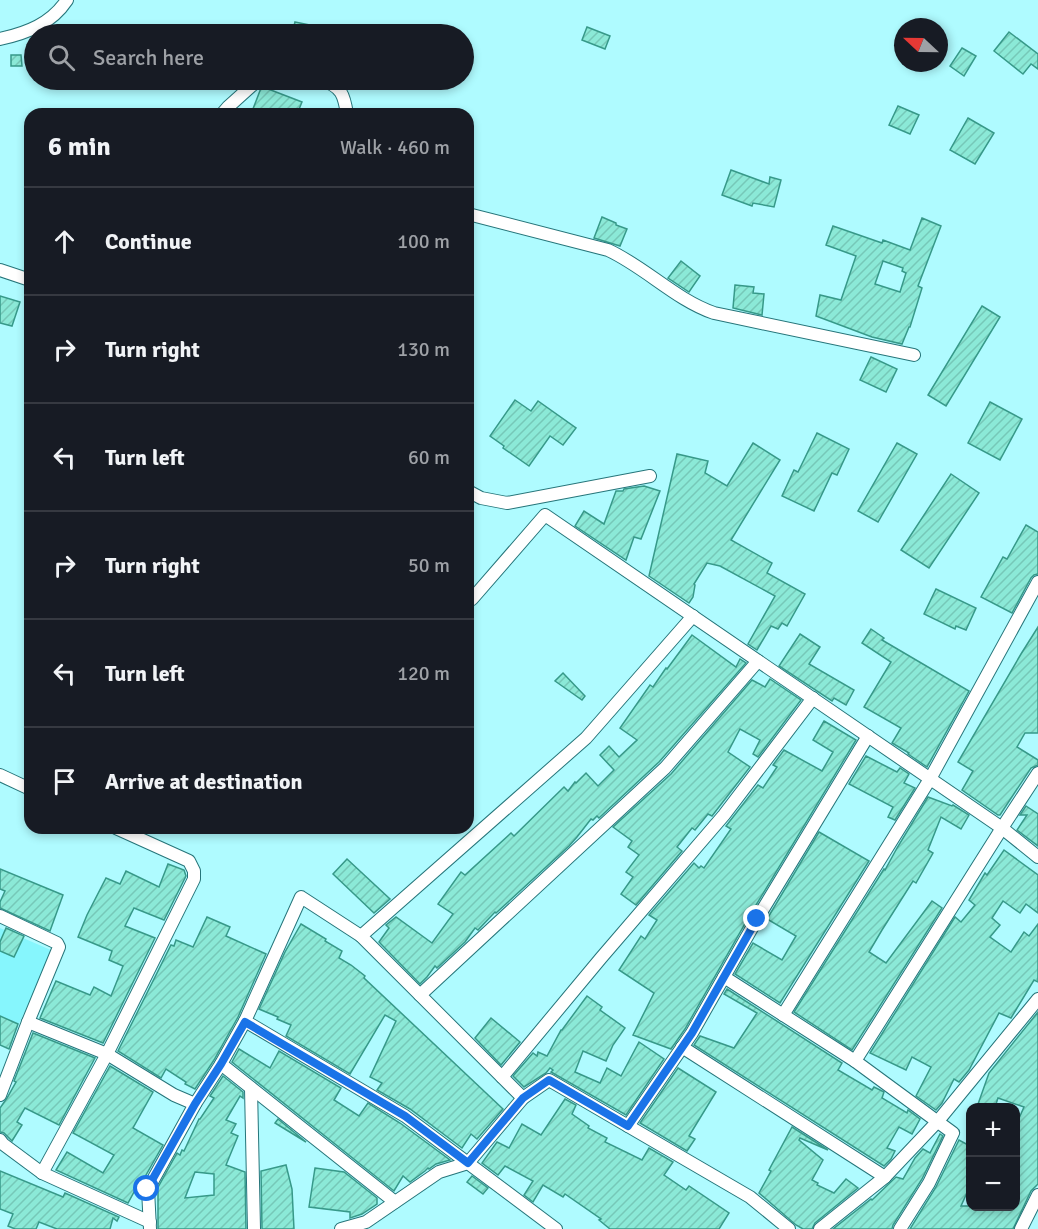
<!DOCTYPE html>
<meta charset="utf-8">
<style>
:root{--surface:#171b24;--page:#20242c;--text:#f1f3f6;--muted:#9ea1a6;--line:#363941}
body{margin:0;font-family:Signika,sans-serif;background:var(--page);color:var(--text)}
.controls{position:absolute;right:18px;bottom:18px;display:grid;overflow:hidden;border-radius:12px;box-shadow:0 3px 9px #0003}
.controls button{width:54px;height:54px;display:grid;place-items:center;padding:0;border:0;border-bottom:2px solid var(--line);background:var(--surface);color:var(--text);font:30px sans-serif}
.compass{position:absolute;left:894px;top:18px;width:54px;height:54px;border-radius:50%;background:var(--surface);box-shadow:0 3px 9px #0003;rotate:292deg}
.stop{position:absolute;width:18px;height:18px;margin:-14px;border:4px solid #1a73e8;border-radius:50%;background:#fff}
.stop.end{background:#1a73e8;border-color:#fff;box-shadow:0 2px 6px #0008}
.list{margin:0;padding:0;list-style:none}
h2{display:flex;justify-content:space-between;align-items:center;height:78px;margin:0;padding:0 24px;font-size:26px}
h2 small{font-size:20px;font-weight:400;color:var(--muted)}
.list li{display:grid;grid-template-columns:39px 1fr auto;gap:18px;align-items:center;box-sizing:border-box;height:108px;padding:0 24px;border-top:2px solid var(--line)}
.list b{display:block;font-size:22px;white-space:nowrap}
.list em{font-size:20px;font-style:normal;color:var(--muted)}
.icon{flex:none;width:33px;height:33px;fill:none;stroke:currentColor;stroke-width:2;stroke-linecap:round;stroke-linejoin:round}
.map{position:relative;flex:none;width:1038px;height:1229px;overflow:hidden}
.search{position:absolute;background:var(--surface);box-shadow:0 3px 9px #0003;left:24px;top:24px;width:450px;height:66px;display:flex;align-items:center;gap:15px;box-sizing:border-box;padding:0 21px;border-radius:33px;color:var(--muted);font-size:22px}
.panel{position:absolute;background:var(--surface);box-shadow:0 3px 9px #0003;left:24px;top:108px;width:450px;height:726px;border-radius:18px}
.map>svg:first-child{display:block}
.built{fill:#86f6fd}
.building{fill:url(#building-hatch);stroke:#379989;stroke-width:1.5;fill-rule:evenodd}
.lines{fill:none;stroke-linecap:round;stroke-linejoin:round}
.minor-casing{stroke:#26757a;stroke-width:14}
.minor{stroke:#fff;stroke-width:12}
.route{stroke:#1a73e8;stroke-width:8}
</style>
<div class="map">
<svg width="1038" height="1229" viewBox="0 0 1038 1229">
<defs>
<pattern id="building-hatch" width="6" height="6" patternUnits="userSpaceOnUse" patternTransform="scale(1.5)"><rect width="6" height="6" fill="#8be9d7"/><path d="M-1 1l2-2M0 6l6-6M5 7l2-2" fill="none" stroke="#76c8b8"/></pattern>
</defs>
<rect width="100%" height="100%" fill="#affbff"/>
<!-- built -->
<path class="built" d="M0,928L53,951L10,1043L0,1038Z"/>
<!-- building -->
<g class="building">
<path d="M295,22L330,29V34H292Z"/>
<path d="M587,27L610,36L605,49L582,40Z"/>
<path d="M1009,32L1038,54V69L1031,64L1023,74L994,51Z"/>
<path d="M962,48L976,56L964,76L950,66Z"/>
<path d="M11,55H21L22,66H11Z"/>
<path d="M263,87L302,102L297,114H263L253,109L261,88Z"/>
<path d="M898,106L919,115L910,134L889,125Z"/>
<path d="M968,118L994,133L975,164L950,150Z"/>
<path d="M731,170L769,184L770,177L781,180L774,207L753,203L752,206L722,195Z"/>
<path d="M602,217L616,223V225L627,229L620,246L594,238Z"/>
<path d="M922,218L941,226L918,286L922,288L910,327H909L902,344L872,337L816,316L820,295L841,300L856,256L826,245L833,226L882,243L883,240L910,250ZM883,261L903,268L902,271L906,273L900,292L875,284Z"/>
<path d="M681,261L700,276L689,292L668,278Z"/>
<path d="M735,285L754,287L753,293L764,294L762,315L733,308Z"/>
<path d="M0,296L20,302L12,326L0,323Z"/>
<path d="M982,306L1000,317L946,406L928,395Z"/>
<path d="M871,357L897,369L886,392L860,380Z"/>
<path d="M515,400L531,411L538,401L576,428L563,445L550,436L529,466L503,448L504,446L490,436Z"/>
<path d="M990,402L1022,419L1000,460L968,443Z"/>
<path d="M817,433L849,449L837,475L832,473L814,511L782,496L794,470L798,472Z"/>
<path d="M753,443L780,460L731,540L772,563L767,573L805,594L787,626L782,623L778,629L771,626L757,650L748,644L775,596L720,566L707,563L694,584L695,585L693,597L689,603L649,576L677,454L708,461L705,473L727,486Z"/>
<path d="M897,443L917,454L878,522L858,511Z"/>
<path d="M951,474L979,493L929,568L901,550Z"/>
<path d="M644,486L660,491L641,539L634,537L626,560L575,526L584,511L604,524L616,491H623L624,489Z"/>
<path d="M1026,525L1038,532V574L1034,575L1031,578L1012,613L981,597L1003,557L1007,559Z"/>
<path d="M936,589L976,608L966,630L956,626L955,629L924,614Z"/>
<path d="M1038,627V733H1025L1017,747L1038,760V765L1031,768L1000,815H998L962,790L973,771L958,762L1021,654Z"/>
<path d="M871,629L884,638L882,640L969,691L927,767L908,754L909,753L892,743L901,728L864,707L891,662L862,643Z"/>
<path d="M800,634L820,647L809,664L854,690L846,705L834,698L832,701L779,666Z"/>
<path d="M692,635L736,667L740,659L746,663L659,762L599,818L597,816L593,820L591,819L577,837L569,846L496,913L495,912L478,930L475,928L465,942L437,968L435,966L427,977L420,984L379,942L389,928L386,925L396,917L432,943L453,914L438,904L461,872L465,875L511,833L514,836L564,787L568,791L575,782L576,783L586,773L598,786L614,770L600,755L609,746L619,757L637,740L620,728L650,685L653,687L666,668L667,669Z"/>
<path d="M563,673L585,696L582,700L555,681Z"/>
<path d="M770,679L801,700L758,757L753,754L760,740L740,729L728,752L750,767L712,816L708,814L695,830L692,828L677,847L682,851L636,905L621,894L633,877L626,872L639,855L628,847L632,841L613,827L671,774L752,680L765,687Z"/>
<path d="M824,721L856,740L750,915L685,1029L671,1049L633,1035L654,993L619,970L641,936L645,939L657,920L649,915L694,863L699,868L701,866L704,868L731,829L726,826L758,785L763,788L777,767L773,765L784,750L822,771L833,752L813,740Z"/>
<path d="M866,756L897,772L900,768L909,774L904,783L915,788L895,820L888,817L893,807L849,784Z"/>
<path d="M928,797L952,806L953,805L969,815L961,829L941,817L928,850L933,853L916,883L913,881L882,930L869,952L886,963L932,901L942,908L852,1050L794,1012L884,869L885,870L897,848Z"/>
<path d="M1026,806L1038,814V846L1017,830L1027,815H1020Z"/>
<path d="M819,832L869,861L780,1003L735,974L753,943L782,960L796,936L767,919Z"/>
<path d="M1004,850L1038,875V913L1026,904L1020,913L1003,901L992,918L1000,925L990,937L1011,952L1024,932L1029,936L1038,924V982L1034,980L1011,1018L999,1013L969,1070L959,1082L954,1079L942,1103L936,1110L916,1096L931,1067L912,1057L906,1070L870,1053L955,917L961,922L975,905L969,900L985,873L987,875Z"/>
<path d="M347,859L390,899L374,913L333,874Z"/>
<path d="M168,864L184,870L186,876L164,920L134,908L125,926L155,938L103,1043L40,1018L56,981L90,995L94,987L111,996L123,966L109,960L112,951L78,937L87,915L106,878L120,884L126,871L159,887Z"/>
<path d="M0,869L63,895L50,931L0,908V902L5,891L0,889Z"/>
<path d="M207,917L230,927L226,936L266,954L238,1017L214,1060L195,1089L185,1084L186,1082L166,1069L161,1078L118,1051L171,945L174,946L176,940L193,947Z"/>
<path d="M301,924L326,939L325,941L342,951L339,958L351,965L365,976L364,978L503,1109L477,1139L471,1134L462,1148L410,1109L377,1090L382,1083L370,1077L396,1021L385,1015L350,1074L286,1036L291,1025L277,1019L278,1017L259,1009L285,952Z"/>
<path d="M6,928L24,936L14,957L0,951V942Z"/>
<path d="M727,989L842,1063L838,1070L872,1090L874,1087L884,1092L882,1098L907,1113L908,1110L920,1119L912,1134L899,1127L887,1148L895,1151L891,1159L884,1166L694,1045L700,1036L734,1048L757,1013L724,994Z"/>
<path d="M587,996L602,1007L600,1010L625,1028L613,1045L606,1061L583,1051L575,1072L600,1083L607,1068L621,1076L639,1042L664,1059L626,1115L551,1072L553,1070L550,1068L546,1073L524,1087L513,1076L533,1053L537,1056L538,1052L547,1056L561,1030H562Z"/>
<path d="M1038,1012V1184L1031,1191L1013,1229H910L936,1187L959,1140L970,1146V1186L961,1206H1016V1125L1024,1107L998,1098L995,1107H977L989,1073Z"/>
<path d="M0,1016L18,1024L9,1049L0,1045Z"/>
<path d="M491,1018L520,1042L501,1065L475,1038Z"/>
<path d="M33,1033L95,1058L59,1125L25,1108L17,1122L22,1125L12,1141L4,1133L0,1132V1108L7,1098L16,1082L14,1081Z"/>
<path d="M239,1049L270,1068L279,1051L341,1088L334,1100L359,1116L368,1103L400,1123L450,1160L436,1164L429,1169L428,1168L425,1171L410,1182L403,1176L394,1191L232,1062Z"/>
<path d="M110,1066L153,1092L133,1128L163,1145L142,1182L140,1181L128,1203L56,1170L67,1152L103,1173L114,1155L73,1133Z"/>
<path d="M678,1068L716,1092L689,1136L695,1139L687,1151L640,1123Z"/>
<path d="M223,1076L243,1092V1098L240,1096L226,1120L236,1124L231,1133L238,1136L226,1165L245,1172L246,1229H158V1192L156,1191L177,1153L180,1155L182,1150L184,1151L199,1119H200L214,1098L210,1096ZM195,1172L214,1174V1195L185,1198Z"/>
<path d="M565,1099L576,1105L572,1114L589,1126L588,1128L607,1138L605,1142L642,1160L649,1148L673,1162L664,1175L686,1190L689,1186L729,1213L719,1229H610L599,1220L601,1219L565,1194L563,1197L543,1185L533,1202L524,1195L533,1181L505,1166L498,1175L482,1163L497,1142L509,1148L522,1124L541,1135Z"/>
<path d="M278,1119L306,1142L275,1123Z"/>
<path d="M792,1127L828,1150L800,1138L799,1140L823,1160L812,1180L818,1183L817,1185L834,1193L846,1179L858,1188L815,1223L812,1229H803L796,1225L759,1193L771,1171L769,1170Z"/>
<path d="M940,1134L943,1136L922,1179L893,1225L892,1229H833L871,1199L872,1200L896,1177L903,1179L915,1158L923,1149L930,1153Z"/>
<path d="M286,1165L292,1189L294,1229H262L261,1171Z"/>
<path d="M315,1168L344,1172L377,1198V1204L362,1214L350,1218V1212L309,1207Z"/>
<path d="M0,1171L63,1197L65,1193L119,1217L117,1221L113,1218L110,1229H57L39,1222L36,1229H15L8,1226L13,1214L0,1209Z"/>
<path d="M472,1176L488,1188L483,1194L467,1182Z"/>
</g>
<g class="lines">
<!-- minor casing -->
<g class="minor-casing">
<g id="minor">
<path d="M0,39C27,33 51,24 67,0"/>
<path d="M322,80C342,87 344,95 347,114"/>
<path d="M222,114L228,107L258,80"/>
<path d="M468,214L608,250C645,267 676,300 714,313L914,355"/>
<path d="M0,270L30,280"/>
<path d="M468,491L481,498L507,503L650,476"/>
<path d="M468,597L472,599L545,515L1002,828L1038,857"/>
<path d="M0,775L30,789"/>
<path d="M0,916L57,943L59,947L28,1022L0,1095"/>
<path d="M724,977L855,1061L953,1133L929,1183L900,1229"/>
<path d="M420,995L665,768L758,661"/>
<path d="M783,1015L930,779L1038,582"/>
<path d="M245,1021L405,1116L556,1229"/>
<path d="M28,1022L107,1054L174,1095L195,1104"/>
<path d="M682,1047L885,1177"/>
<path d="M855,1061L1002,828L1038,773"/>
<path d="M221,1064L395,1202"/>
<path d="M502,1077L601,958L724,815L813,698"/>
<path d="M251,1088L254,1229"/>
<path d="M523,1098L361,936L586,738L693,616"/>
<path d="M628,1126L692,1033L757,919L868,736"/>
<path d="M0,1140L3,1144L42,1173L150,1222"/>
<path d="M42,1173L107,1054L194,879V871L189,861L116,828"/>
<path d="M150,1229L148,1189L195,1104L221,1064L245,1021L301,897L361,936"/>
<path d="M341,1229L366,1222L439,1172L468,1163L523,1098L549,1080L750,1197L789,1229"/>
<path d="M820,1229L885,1177L938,1121L1038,999"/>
<path d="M1021,1229L1038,1195"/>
</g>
</g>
<!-- minor -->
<use href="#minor" class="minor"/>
</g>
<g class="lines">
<!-- route -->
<path class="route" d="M147,1189L195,1104L221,1064L245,1022L405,1116L468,1163L523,1098L549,1080L628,1126L692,1033L757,919"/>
</g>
</svg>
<div class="controls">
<button>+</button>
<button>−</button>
</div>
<svg class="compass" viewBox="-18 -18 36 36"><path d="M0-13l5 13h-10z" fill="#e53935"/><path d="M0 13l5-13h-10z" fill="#9ea1a6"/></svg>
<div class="stop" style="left:147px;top:1189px"></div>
<div class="stop end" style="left:757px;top:919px"></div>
<div class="search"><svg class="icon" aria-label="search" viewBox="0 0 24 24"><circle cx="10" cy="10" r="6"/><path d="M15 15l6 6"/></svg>Search here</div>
<section class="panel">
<h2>6 min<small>Walk · 460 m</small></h2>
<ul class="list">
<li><svg class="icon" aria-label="ahead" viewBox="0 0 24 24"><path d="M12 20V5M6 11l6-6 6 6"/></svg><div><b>Continue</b></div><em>100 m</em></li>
<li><svg class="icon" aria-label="right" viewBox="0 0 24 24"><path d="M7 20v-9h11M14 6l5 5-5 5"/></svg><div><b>Turn right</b></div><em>130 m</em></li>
<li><svg class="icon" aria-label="left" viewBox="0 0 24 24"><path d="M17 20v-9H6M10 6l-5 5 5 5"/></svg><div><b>Turn left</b></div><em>60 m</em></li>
<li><svg class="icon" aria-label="right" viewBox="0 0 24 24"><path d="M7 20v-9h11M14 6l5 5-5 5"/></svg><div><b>Turn right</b></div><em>50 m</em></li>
<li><svg class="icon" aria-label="left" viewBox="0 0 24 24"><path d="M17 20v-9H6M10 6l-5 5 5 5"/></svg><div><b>Turn left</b></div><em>120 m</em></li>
<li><svg class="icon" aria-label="arrive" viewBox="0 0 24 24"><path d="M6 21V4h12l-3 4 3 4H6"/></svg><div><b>Arrive at destination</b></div></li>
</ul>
</section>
</div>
